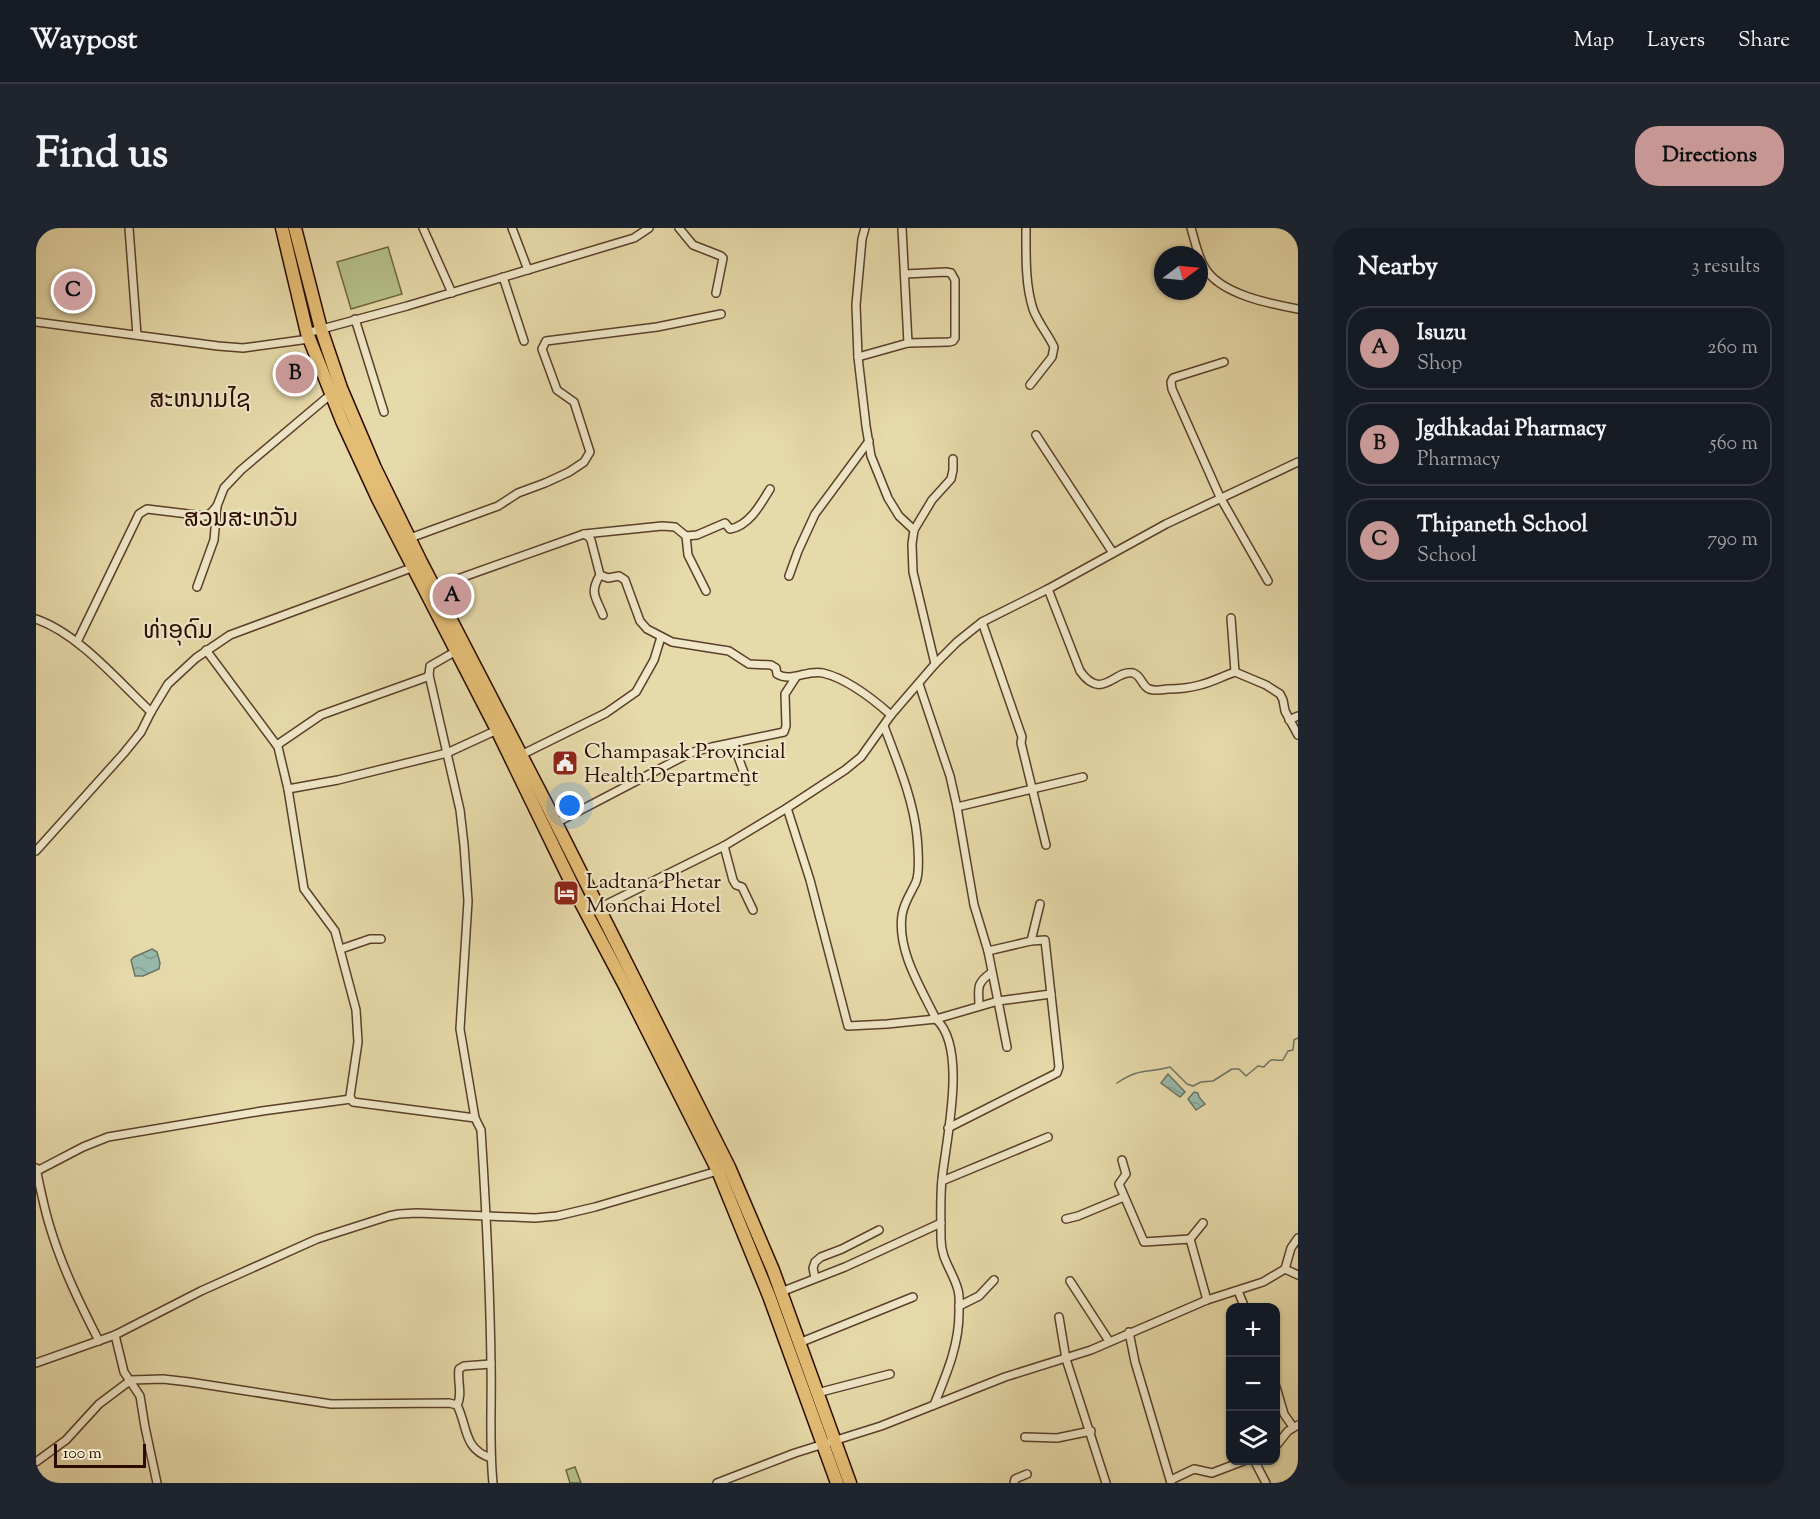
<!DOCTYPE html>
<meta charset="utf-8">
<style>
:root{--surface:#171b24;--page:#20242c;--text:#f1f3f6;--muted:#9ea1a6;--line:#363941;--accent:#c59692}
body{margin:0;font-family:"Sorts Mill Goudy","Noto Sans Lao",serif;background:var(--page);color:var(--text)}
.controls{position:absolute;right:18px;bottom:18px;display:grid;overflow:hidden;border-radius:12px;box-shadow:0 2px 4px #0004}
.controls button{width:54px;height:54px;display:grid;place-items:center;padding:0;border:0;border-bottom:2px solid var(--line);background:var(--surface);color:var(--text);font:30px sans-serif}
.compass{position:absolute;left:1118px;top:18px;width:54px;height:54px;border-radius:50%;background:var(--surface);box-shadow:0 2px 4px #0004;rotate:74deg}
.scale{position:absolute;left:18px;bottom:15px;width:92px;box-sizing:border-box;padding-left:6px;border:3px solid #2b0b00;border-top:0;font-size:16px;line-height:21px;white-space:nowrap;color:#2b0b00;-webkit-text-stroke:4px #efe7c8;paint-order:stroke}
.you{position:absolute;left:534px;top:578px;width:21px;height:21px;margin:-15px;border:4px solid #fff;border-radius:50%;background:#1a73e8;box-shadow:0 0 0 9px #1a73e833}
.badge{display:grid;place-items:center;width:39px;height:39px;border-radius:50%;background:var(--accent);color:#111;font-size:20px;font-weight:700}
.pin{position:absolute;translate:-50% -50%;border:3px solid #fff;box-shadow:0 2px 6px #0006}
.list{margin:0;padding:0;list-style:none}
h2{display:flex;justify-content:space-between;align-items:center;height:78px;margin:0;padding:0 24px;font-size:26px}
h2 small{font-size:20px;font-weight:400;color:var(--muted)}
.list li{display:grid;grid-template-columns:39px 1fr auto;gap:18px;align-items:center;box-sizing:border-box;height:84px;margin:0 12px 12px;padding:0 12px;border:2px solid var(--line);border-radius:24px}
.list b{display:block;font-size:22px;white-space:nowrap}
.list p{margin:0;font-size:20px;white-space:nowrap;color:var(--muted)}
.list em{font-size:20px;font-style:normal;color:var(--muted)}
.icon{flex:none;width:33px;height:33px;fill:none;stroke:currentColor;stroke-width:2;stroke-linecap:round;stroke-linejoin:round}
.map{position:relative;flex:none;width:1262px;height:1255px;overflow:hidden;border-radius:24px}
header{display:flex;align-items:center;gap:36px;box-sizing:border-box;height:84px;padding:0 30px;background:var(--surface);border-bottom:2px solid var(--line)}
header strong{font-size:28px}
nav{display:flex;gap:33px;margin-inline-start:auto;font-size:21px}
.intro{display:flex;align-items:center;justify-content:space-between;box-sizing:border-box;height:144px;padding:0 36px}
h1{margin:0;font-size:42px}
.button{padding:15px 27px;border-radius:24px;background:var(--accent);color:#111;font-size:21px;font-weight:700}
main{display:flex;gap:36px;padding:0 36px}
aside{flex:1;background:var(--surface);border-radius:24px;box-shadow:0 2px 4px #0004}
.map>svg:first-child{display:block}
.green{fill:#b5c088;stroke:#706644;stroke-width:1.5}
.water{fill:url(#water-waves);stroke:#6c7467;stroke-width:1.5}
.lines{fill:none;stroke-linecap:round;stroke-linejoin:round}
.stream{stroke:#6c7467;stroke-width:1.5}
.minor-casing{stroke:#5a3f2a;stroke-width:10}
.trunk-casing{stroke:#2b0b00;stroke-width:15}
.minor{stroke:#efe7c8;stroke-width:7}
.trunk{stroke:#e4bd75;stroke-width:12}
.labels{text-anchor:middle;stroke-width:4.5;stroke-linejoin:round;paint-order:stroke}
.poi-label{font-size:21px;fill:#2b0b00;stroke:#efe7c8;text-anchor:start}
.quarter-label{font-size:24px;fill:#2b0b00;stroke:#efe7c8}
</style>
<header>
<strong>Waypost</strong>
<nav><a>Map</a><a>Layers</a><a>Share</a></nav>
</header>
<div class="intro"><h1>Find us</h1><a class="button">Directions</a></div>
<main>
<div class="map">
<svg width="1262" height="1255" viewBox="0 0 1262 1255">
<defs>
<pattern id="water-waves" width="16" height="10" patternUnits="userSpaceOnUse" patternTransform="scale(1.5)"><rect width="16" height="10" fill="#97baab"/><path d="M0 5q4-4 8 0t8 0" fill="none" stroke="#829f91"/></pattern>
</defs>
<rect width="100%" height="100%" fill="#e7daaa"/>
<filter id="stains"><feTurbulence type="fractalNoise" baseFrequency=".00333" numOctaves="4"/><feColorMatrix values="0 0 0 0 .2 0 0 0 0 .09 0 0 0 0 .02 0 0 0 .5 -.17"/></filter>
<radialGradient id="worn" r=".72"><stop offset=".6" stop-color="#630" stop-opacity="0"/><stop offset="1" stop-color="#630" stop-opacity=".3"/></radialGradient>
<!-- green -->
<g class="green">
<path d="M352,19L366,66L315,81L301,34Z"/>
<path d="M539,1239L545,1255H534L530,1242Z"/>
</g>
<!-- water -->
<g class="water">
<path d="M116,721L121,724L124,735L123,741L107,748H99L95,732L98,729Z"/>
<path d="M1132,846L1149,864L1144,869L1125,855Z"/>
<path d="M1158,864L1162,865L1163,869L1169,876L1160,882L1152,871Z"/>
</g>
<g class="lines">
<!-- stream -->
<path class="stream" d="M1081,855C1105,839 1110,846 1134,839L1151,856L1157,858L1165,854L1177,853L1196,841H1203L1210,848L1222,838L1228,839C1238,827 1235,834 1247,832L1252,823L1257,822L1258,812L1262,810"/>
<!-- minor casing -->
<g class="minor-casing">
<g id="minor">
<path d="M93,0L101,107"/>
<path d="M387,0L416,65"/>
<path d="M476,0L492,42"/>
<path d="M643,0L657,17L685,28L687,30L680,65"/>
<path d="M829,0L826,11L820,77L822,129L830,198L835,228L852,270L863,288L878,302"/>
<path d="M866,0L872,115"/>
<path d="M990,0C990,26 989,56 997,81C1002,95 1012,106 1018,119L1016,129L994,157"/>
<path d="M1155,0C1159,13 1162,29 1169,40C1184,66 1234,76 1262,81"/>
<path d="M467,49L488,113"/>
<path d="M319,91L348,184"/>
<path d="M0,94L182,118L207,120L273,111"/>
<path d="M271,105L371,78L598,10L613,0"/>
<path d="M822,129L872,115L913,114L917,113L919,110V52L915,45L910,44L869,46"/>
<path d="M1188,134L1137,150L1135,154L1136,161L1184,269L1232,353"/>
<path d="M1000,207L1077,325"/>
<path d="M548,306L553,309L555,312L564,347L572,350L583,348L589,352L604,393L611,401L636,414L693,423L713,436L735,437L740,440L741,446C756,455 771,441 787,445C812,451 837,471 855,487"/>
<path d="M650,308L652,327L670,363"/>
<path d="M374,310L462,278L482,265L509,255L533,244L548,234L554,224L538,174L521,162L506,121L510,113L621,99L685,86"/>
<path d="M564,347C553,365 560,369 567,387"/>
<path d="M753,348L762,323L779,286L833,213"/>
<path d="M161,359L178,312L181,278"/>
<path d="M399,359L548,306L626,298L639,299L650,308L661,307L689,295L694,301C713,298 725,276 734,261"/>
<path d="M1012,361L1044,443C1066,474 1079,441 1097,445C1105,447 1106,458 1113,461C1118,463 1126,462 1132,461C1142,461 1153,460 1164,457C1176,454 1187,448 1199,444L1230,457L1244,466L1247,472L1249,483L1262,507"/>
<path d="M1195,390L1199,444"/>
<path d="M0,391C43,406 82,453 115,484"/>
<path d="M946,394L986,509L985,515L1010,617"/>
<path d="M41,414L103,286L111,281L169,288L175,285L181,278L188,260L205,242L294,167"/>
<path d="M170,422L242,519L252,561L268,661L299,703L320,782L322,814L314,868L315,871"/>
<path d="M899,436L877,344L876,316L878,302L896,272L915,251L917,242V231"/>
<path d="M393,447L424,582L428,617L432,673L424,801L439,890"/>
<path d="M883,456L914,548L921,579L938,677L952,723L995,713L1009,712L1023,839L1021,845L912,900"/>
<path d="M1253,492L1262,488"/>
<path d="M848,498C861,533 877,570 881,608C882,619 884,644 880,654C875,665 868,674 866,687C861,723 885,760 900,791L962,773L952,723"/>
<path d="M697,515L711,553"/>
<path d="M241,517L285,487L391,449L393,447L394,438L422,422"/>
<path d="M485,527L570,485L600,464L618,432L625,409"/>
<path d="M252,561L302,552L411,525L461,502"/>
<path d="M921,579L1047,549"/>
<path d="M751,580L774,652L812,798L851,796L900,791C932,820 910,911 906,951C904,971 905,991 905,1011C905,1032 917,1043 922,1062C924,1069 923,1078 923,1085C923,1118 910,1147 898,1177"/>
<path d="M520,595L654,525L676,519L748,504L750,498L749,466L760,449"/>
<path d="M688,618L697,652L700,657L706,659L717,682"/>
<path d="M0,623L88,525L105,504L115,484L132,456L160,430L194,407L378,339"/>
<path d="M551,686L688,618L751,580L809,542L825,529L855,487L899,436L921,414L946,394L1012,361L1130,296L1262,234"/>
<path d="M995,713L1004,676"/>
<path d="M305,721L334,711H345"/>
<path d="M943,778C943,761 939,756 955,745"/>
<path d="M971,819L962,773L1015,766"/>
<path d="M1086,932L1090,946L1083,956L1108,1014L1154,1011L1171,1072"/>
<path d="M0,940C4,960 8,980 14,999C26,1039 44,1076 63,1113"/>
<path d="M1,943L47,919L72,909L226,883L315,871L317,874L439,890L445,902C450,980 454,1058 455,1136C456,1176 453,1215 457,1255"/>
<path d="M906,953L1012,909"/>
<path d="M1030,991L1042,988L1088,969"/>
<path d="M1154,1011L1167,995"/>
<path d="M1249,1041L1255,1020L1262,1010"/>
<path d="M779,1050L777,1040L779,1034L785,1029L806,1021L843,1002"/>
<path d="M1034,1053L1073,1113"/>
<path d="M1202,1063L1209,1080"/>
<path d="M745,1064L809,1039L905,995"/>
<path d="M923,1078L943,1068L958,1052"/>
<path d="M1023,1089L1030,1131L1070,1255"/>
<path d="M1093,1104L1099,1134L1135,1255"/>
<path d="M79,1107L88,1144L104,1168L109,1199L121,1255"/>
<path d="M763,1115L877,1069"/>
<path d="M0,1135L79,1107L165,1063L281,1011L353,988L363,986L381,985L499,990L521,988L559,979L685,942"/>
<path d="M1240,1159L1248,1186L1257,1199"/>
<path d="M781,1165L854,1146"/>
<path d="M421,1177C432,1199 427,1221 455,1230"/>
<path d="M989,1209L1021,1210L1055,1203"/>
<path d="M1240,1218L1252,1203L1262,1197"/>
<path d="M1218,1232L1230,1255"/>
<path d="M0,1234L30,1212L63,1176L95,1152L127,1151L153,1154L295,1176L413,1175L421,1177C427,1167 421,1153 423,1141L428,1138L455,1136"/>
<path d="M1135,1252L1158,1241L1176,1245L1210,1232"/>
<path d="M681,1255L759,1225L845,1198L969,1149L1055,1122L1171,1072L1227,1054L1249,1041L1262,1047"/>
<path d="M978,1255L979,1251L991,1246"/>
</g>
</g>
<!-- trunk casing -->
<g class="trunk-casing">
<g id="trunk">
<path d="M246,0L271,105L306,193L342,271L461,502L545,675L589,758L682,943L733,1068L801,1255"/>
<path d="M259,0L285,101L305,160L339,240L385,334L512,579L693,939L737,1042L814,1255"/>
</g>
</g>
<!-- minor -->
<use href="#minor" class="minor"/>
<!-- trunk -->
<use href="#trunk" class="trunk"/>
</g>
<!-- icons -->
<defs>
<g id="civic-square" transform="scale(1.35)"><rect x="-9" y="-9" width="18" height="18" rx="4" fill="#8f2418" stroke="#efe7c8"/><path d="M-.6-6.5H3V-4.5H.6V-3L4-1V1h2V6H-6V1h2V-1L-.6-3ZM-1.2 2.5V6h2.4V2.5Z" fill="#fff"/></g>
<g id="hotel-square" transform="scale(1.35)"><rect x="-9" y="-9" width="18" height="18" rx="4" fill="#8f2418" stroke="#efe7c8"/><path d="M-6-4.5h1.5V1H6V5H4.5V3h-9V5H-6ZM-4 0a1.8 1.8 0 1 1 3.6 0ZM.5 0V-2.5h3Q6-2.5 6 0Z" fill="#fff"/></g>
</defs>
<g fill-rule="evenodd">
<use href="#civic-square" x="529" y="535"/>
<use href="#hotel-square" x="530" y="665"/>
</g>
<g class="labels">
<!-- poi labels -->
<g class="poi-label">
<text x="548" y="530">Champasak Provincial<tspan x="548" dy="24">Health Department</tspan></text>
<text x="550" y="660">Ladtana Phetar<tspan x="550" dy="24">Monchai Hotel</tspan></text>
</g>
<!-- quarter labels -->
<g class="quarter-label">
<text x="164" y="179">ສະຫນາມໄຊ</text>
<text x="205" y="298">ສວນສະຫວັນ</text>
<text x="142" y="410">ທ່າອຸດົມ</text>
</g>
</g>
<rect width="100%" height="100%" filter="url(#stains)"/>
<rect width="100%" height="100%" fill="url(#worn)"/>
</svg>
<div class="controls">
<button>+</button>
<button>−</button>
<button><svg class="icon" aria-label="layers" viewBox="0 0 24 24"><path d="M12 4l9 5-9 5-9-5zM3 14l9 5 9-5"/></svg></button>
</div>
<svg class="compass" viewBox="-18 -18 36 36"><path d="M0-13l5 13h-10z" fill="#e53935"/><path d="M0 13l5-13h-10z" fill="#9ea1a6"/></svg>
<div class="scale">100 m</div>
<div class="you"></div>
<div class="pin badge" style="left:416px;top:368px">A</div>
<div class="pin badge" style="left:259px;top:146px">B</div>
<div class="pin badge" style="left:37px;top:63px">C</div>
</div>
<aside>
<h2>Nearby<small>3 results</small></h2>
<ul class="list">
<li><span class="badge">A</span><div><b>Isuzu</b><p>Shop</p></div><em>260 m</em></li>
<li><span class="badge">B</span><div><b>Jgdhkadai Pharmacy</b><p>Pharmacy</p></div><em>560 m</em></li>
<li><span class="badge">C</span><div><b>Thipaneth School</b><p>School</p></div><em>790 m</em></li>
</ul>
</aside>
</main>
